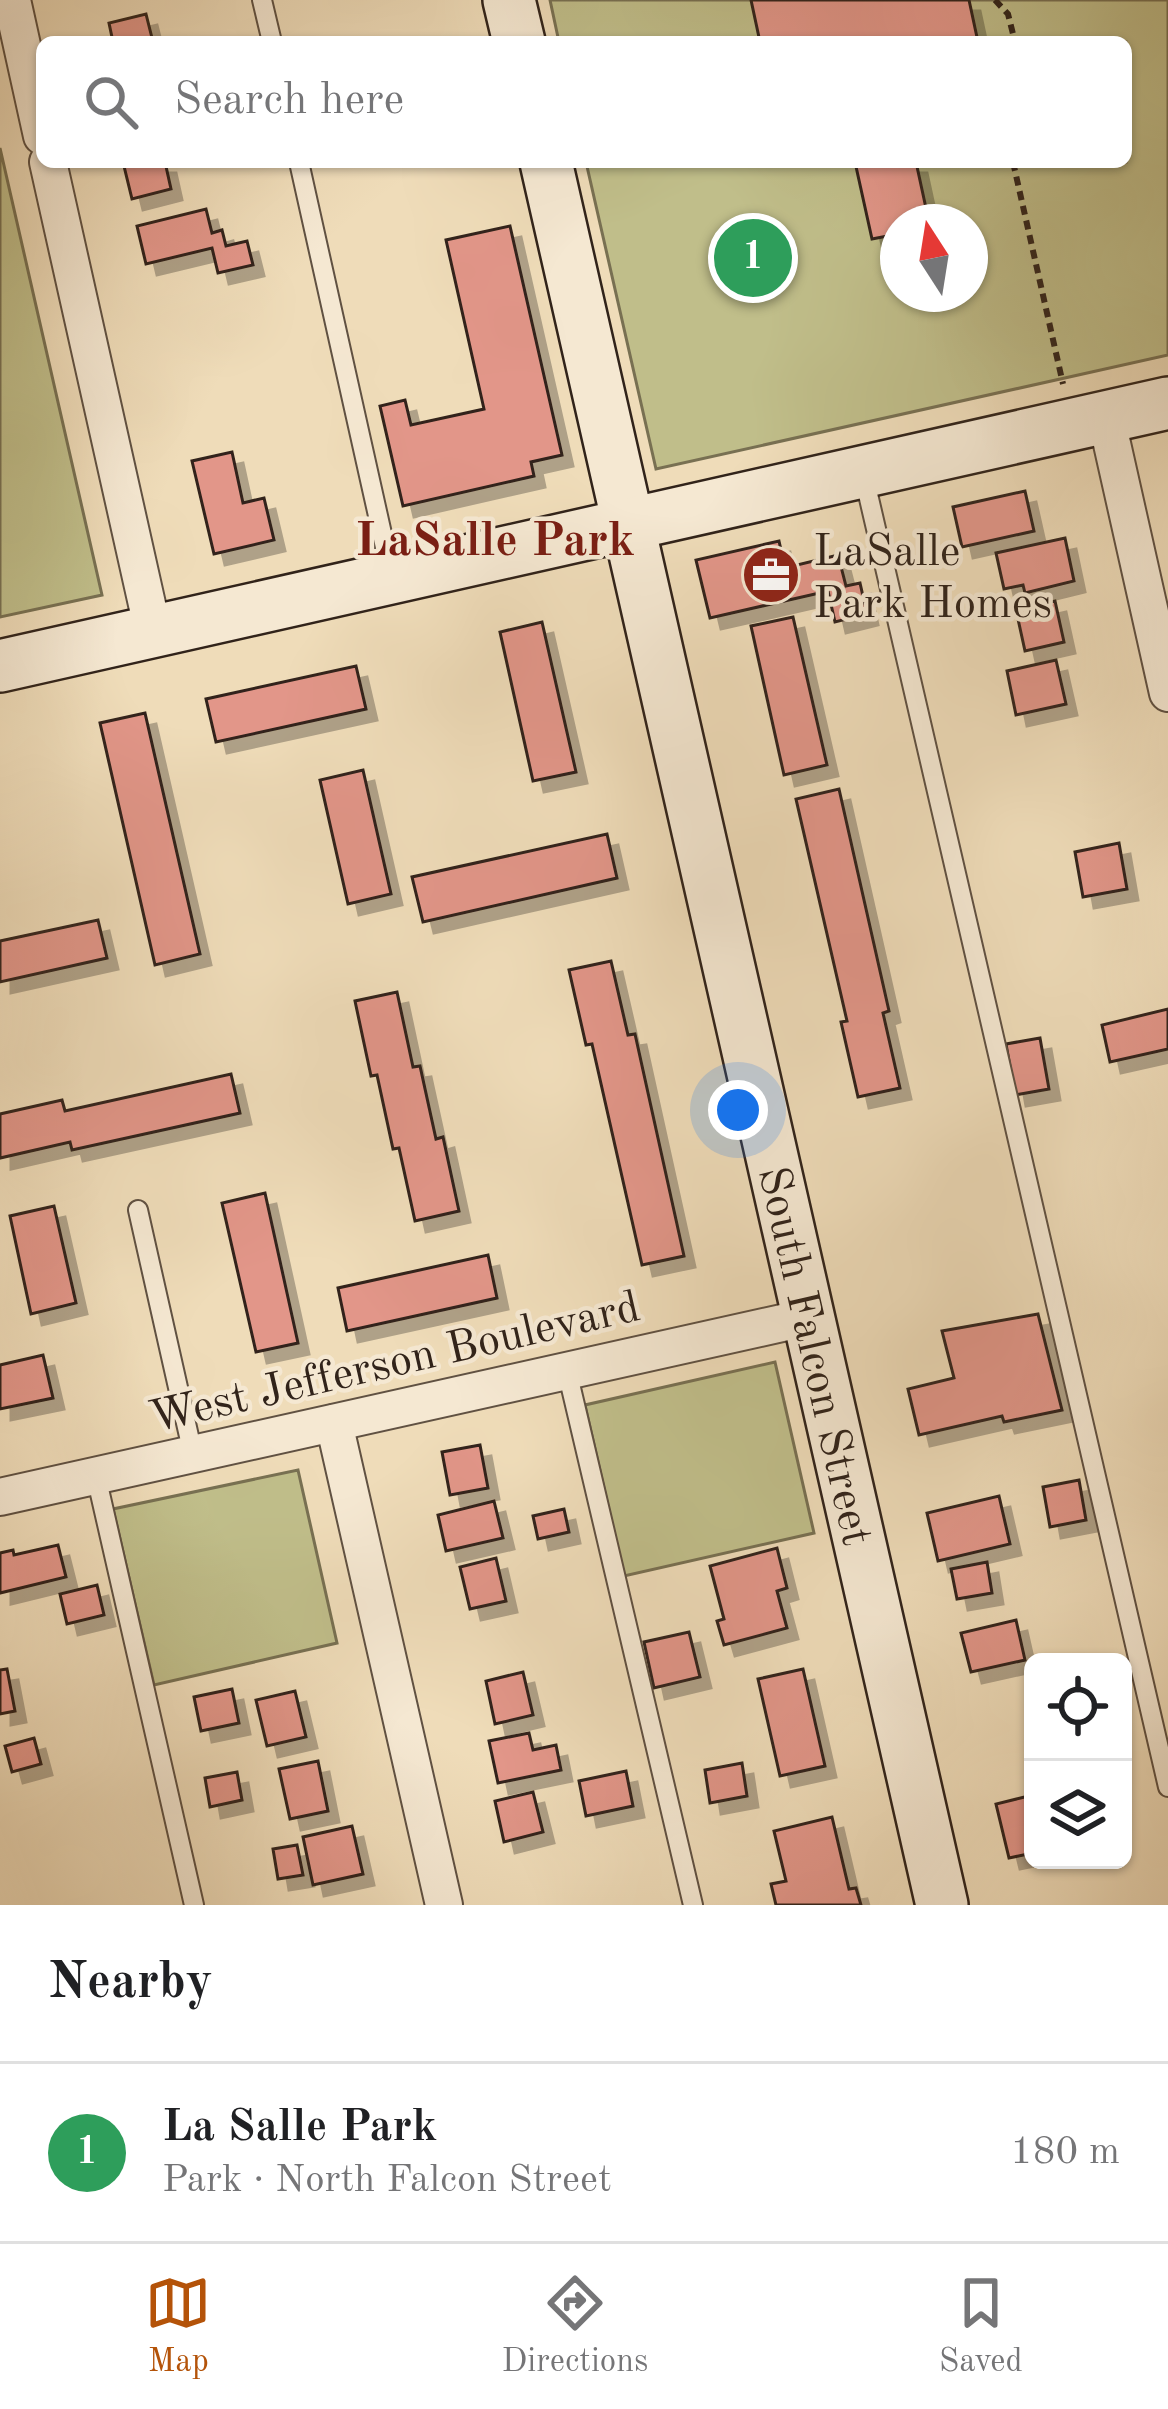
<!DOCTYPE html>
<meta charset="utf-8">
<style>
:root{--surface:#fff;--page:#f2f2f2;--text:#202124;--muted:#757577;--line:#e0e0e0;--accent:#b45309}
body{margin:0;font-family:"Old Standard TT",serif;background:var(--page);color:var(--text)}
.controls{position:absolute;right:36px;bottom:36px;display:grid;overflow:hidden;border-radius:18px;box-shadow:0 3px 9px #0004}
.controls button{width:108px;height:108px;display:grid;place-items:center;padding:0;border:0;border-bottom:3px solid var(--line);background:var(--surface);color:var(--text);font:60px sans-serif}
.compass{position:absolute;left:880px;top:204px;width:108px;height:108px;border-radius:50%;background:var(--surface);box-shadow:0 3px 9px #0004;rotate:348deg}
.you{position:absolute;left:738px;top:1110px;width:42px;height:42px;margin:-30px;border:9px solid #fff;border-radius:50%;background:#1a73e8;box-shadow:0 0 0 18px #1a73e833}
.badge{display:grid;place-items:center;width:78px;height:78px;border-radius:50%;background:var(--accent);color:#fff;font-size:39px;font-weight:700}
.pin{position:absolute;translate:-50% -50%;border:6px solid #fff;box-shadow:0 3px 12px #0006}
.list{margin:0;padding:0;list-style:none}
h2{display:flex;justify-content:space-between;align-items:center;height:156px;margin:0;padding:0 48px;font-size:51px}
h2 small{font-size:39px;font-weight:400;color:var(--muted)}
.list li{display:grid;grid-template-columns:78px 1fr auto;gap:36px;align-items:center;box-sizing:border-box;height:180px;padding:0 48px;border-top:3px solid var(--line)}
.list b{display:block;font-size:45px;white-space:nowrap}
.list p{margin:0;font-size:39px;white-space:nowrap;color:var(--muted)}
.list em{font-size:39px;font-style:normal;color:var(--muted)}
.icon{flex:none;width:66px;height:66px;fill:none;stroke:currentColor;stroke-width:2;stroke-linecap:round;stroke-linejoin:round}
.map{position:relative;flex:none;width:1168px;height:1905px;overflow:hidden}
.search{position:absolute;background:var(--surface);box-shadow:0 3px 9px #0004;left:36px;right:36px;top:36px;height:132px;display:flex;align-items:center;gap:30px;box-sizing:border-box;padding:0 42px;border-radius:18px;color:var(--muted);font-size:45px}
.sheet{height:336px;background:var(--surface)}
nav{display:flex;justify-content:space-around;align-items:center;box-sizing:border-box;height:168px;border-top:3px solid var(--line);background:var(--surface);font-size:33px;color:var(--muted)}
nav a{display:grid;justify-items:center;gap:6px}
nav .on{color:var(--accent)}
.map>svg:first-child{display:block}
.green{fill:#c0be8a;stroke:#787052;stroke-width:3;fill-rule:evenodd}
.building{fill:#e29689;stroke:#31231a;stroke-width:3;filter:url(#shadow)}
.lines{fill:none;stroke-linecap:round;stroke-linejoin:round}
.lane-casing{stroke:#605142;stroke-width:22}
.street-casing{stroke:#605142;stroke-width:40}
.secondary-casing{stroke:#31231a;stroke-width:56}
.path{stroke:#31231a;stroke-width:6;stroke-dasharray:9 6;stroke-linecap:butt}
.lane{stroke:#f5e8d2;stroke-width:18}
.street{stroke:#f5e8d2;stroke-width:36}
.secondary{stroke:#f5e8d2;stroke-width:51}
.labels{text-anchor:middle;stroke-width:9;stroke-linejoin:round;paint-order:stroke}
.poi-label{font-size:45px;fill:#31231a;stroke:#f5e8d2;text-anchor:start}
.street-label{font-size:45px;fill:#31231a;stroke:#f5e8d2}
.neighbourhood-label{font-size:48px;font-weight:bold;fill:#7a1f14;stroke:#f5e8d2}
</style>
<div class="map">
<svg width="1168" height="1905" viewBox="0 0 1168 1905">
<defs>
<filter id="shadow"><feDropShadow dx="11" dy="11" stdDeviation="0" flood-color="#0004"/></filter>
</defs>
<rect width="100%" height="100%" fill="#efdcb9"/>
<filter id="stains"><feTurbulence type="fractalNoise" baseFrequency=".00167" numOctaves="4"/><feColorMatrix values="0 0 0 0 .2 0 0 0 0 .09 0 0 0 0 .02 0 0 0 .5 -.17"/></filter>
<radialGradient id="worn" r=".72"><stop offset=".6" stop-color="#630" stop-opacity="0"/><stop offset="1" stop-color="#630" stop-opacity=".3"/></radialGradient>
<!-- green -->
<g class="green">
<path d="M550,0H1168V355L656,469L586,162H1126V42H559ZM898,222H970V294H898Z"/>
<path d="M0,148L102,595L0,617Z"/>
<path d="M775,1362L814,1533L624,1576L585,1405Z"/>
<path d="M298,1470L337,1643L154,1685L113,1509Z"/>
</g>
<!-- building -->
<g class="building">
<path d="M751,0H969L978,42H760Z"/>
<path d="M146,14L153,42H113L109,23Z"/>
<path d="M123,162H165L171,189L132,199Z"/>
<path d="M855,162H916L929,222H898V234L872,239Z"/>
<path d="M206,209L212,233L222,230L226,246L247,241L253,265L218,273L212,248L146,264L137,226Z"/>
<path d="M510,226L562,455L531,462L534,476L403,506L380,406L405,400L411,425L484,409L446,240Z"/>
<path d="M232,452L243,503L264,498L274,540L214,554L192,461Z"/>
<path d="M1025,491L1034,531L962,547L953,507Z"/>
<path d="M1065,538L1074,581L1025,593L1023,585L1004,589L996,553Z"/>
<path d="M779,541L785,568L838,555L846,586L860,583L867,614L835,622L828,591L710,618L696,560Z"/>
<path d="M1055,601L1064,642L1025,651L1016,610Z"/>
<path d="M793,617L827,765L784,775L751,626Z"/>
<path d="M542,622L576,772L533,781L500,632Z"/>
<path d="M1056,660L1066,704L1016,715L1007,671Z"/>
<path d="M356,666L366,709L216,742L206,699Z"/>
<path d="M145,713L200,954L155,965L100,723Z"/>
<path d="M363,770L391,894L348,904L320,780Z"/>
<path d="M839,789L889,1011L883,1013L900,1088L858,1097L841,1022L847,1021L796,799Z"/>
<path d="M607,834L617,878L423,922L412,877Z"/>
<path d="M1119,843L1127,889L1083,897L1075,852Z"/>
<path d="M98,920L107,958L0,982V941Z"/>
<path d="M611,961L628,1035L635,1034L684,1256L642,1265L592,1044L586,1045L569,970Z"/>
<path d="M397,992L413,1067L420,1066L436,1139L443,1137L459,1211L415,1221L399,1148L393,1149L377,1075L371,1076L355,1001Z"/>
<path d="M1168,1009V1049L1110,1062L1102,1025Z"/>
<path d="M1040,1038L1049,1089L1015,1095L1006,1044Z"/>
<path d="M231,1074L240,1113L72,1150L70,1142L0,1158V1114L62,1100L65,1111Z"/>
<path d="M265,1193L298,1343L256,1352L222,1203Z"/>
<path d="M54,1206L76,1303L31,1314L10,1216Z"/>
<path d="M488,1255L497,1298L347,1331L338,1288Z"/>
<path d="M1038,1314L1062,1410L1004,1422L1002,1416L919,1435L908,1389L954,1378L942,1331Z"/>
<path d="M43,1355L53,1398L0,1409V1365Z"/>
<path d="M480,1445L488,1488L450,1495L442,1452Z"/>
<path d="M1079,1480L1086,1520L1050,1527L1043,1487Z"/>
<path d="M999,1496L1010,1544L938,1561L927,1513Z"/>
<path d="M494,1501L503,1538L446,1551L438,1515Z"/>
<path d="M564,1509L569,1532L538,1539L533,1516Z"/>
<path d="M58,1545L66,1577L0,1593V1553L13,1550L14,1555Z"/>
<path d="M777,1548L787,1588L777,1591L787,1628L724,1645L717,1621L724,1619L710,1566Z"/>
<path d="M496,1558L506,1601L470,1609L460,1567Z"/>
<path d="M987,1562L992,1593L957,1599L951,1569Z"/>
<path d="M97,1585L104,1615L67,1624L60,1594Z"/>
<path d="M1016,1620L1025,1660L971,1672L961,1633Z"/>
<path d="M689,1632L700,1677L654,1688L644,1642Z"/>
<path d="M7,1669L15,1711L0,1714V1670Z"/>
<path d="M803,1669L825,1766L780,1776L758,1679Z"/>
<path d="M523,1672L533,1715L495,1724L486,1681Z"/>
<path d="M232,1689L239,1723L201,1731L194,1697Z"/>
<path d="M295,1691L306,1737L267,1746L256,1700Z"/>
<path d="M529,1733L533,1750L556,1745L561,1770L498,1783L489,1741Z"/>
<path d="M34,1738L41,1764L12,1772L5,1746Z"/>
<path d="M318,1761L328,1811L290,1819L279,1769Z"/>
<path d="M742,1763L747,1796L710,1803L705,1770Z"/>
<path d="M626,1771L633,1806L586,1816L579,1781Z"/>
<path d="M237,1772L242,1800L210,1807L205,1778Z"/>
<path d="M533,1792L543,1832L504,1842L495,1801Z"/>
<path d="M1033,1795V1853L1009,1858L996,1804Z"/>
<path d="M832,1817L849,1889L856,1888L861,1905H776L771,1884L786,1881L774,1831Z"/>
<path d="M352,1826L363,1874L313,1885L303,1837Z"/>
<path d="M297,1845L303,1875L278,1879L273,1849Z"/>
</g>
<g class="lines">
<!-- lane casing -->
<g class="lane-casing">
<g id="lane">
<path d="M262,0L272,42"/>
<path d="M299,162L391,574"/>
<path d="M864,477L1168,1787"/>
<path d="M138,1210L193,1454"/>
<path d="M567,1371L693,1905"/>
<path d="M96,1476L194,1905"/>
</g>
</g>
<!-- street casing -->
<g class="street-casing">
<g id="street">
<path d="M12,0L42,136"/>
<path d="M48,162L153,631"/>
<path d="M1106,417L1168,693"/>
<path d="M334,1423L444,1905"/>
<path d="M0,1497L809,1317"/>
</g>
</g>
<!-- secondary casing -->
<g class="secondary-casing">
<g id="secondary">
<path d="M509,0L519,42"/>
<path id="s1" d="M546,162L942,1905"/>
<path d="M0,666L1168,403"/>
</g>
</g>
<!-- path -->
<g class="path">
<path d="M995,0L1008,14L1015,42"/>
<path d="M1126,60H1128"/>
<path d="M1013,162L1063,384"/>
</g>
<!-- lane -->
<use href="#lane" class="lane"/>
<!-- street -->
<use href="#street" class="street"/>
<!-- secondary -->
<use href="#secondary" class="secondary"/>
</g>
<!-- icons -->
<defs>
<g id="office-disc" transform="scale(3)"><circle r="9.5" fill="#8f2418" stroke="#f5e8d2"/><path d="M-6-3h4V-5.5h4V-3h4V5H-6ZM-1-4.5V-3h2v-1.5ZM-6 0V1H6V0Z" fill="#fff"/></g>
</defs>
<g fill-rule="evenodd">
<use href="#office-disc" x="771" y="575"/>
</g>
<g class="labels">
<!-- poi labels -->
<g class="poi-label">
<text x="813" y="565">LaSalle<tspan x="813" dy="52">Park Homes</tspan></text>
</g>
<!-- street labels -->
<g class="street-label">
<text dy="16" stroke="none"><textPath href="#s1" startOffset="1224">South Falcon Street</textPath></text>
<text transform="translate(394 1360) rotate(-13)" y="16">West Jefferson Boulevard</text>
</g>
<!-- neighbourhood labels -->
<g class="neighbourhood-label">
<text x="495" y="555">LaSalle Park</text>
</g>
</g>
<rect width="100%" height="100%" filter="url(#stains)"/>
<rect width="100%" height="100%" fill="url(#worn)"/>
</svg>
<div class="controls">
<button><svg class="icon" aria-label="locate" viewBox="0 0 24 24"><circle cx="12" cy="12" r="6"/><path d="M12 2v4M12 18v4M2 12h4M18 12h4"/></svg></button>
<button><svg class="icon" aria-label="layers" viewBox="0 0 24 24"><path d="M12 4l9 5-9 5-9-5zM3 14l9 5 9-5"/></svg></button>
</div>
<svg class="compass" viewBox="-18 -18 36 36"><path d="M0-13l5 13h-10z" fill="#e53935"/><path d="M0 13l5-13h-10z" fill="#757577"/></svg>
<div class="you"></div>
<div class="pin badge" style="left:753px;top:258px;background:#2e9e5b">1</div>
<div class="search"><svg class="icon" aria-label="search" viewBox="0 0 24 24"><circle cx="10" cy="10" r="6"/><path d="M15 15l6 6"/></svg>Search here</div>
</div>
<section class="sheet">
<h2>Nearby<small></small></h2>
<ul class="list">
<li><span class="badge" style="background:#2e9e5b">1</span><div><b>La Salle Park</b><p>Park · North Falcon Street</p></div><em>180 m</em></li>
</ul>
</section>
<nav>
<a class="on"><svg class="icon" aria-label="map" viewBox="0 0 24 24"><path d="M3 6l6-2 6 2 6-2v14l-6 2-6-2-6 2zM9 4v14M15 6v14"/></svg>Map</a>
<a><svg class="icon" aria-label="directions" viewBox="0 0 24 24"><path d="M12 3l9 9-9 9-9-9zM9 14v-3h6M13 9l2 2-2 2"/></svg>Directions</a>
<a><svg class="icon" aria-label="saved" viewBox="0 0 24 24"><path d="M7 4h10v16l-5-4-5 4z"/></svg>Saved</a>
</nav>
